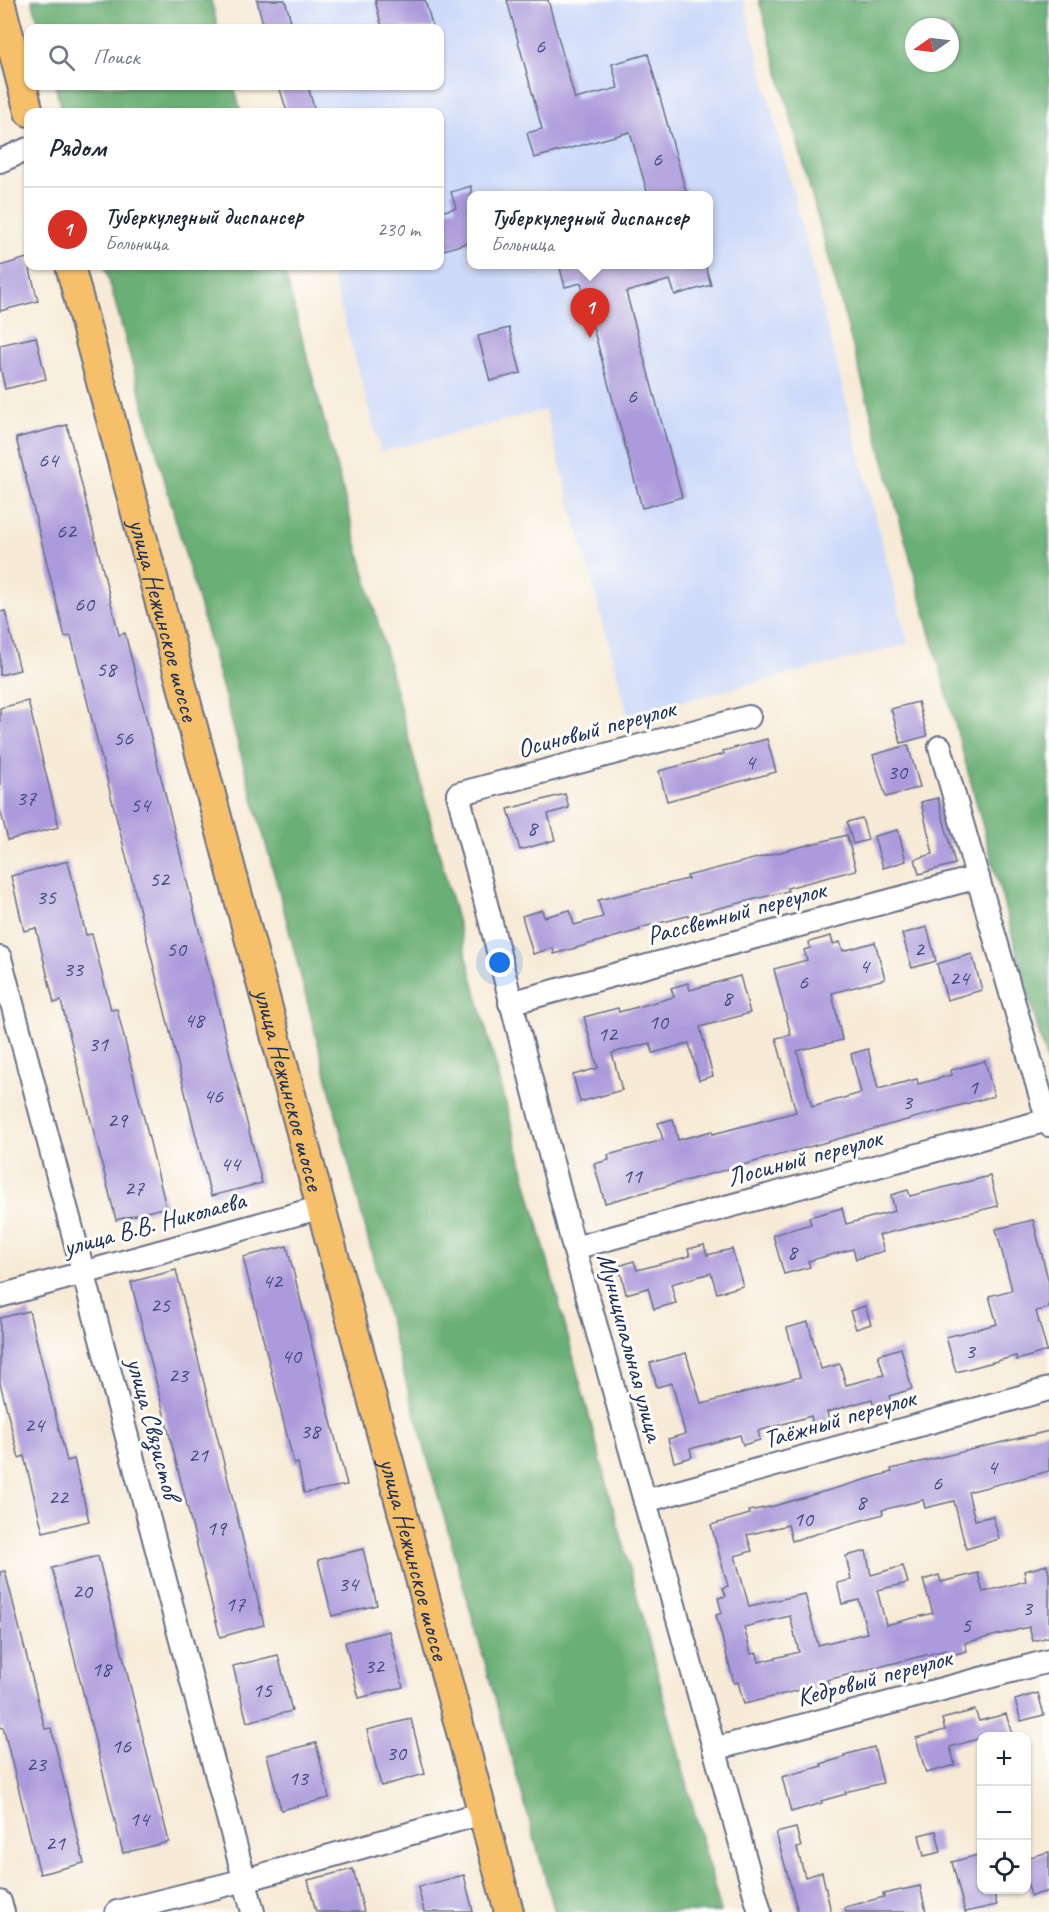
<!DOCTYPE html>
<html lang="ru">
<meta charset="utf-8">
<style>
:root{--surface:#fff;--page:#f2f2f3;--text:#1f2937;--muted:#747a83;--line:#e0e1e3;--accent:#d93025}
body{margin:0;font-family:Caveat,sans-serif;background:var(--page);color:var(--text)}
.controls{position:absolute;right:18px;bottom:18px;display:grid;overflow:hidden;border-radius:12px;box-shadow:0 2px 4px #0004}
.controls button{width:54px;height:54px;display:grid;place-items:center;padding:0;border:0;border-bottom:2px solid var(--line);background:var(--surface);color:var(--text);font:30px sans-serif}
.compass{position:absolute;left:905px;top:18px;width:54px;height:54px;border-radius:50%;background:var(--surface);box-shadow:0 2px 4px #0004;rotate:256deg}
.you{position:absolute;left:500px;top:963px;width:21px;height:21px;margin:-15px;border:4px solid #fff;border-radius:50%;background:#1a73e8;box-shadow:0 0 0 9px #1a73e833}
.badge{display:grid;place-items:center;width:39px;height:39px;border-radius:50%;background:var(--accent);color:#fff;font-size:20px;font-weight:700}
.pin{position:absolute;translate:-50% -50px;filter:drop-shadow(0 2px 3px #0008)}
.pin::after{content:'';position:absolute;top:32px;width:21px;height:18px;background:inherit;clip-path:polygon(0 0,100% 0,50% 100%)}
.popup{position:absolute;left:467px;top:191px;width:246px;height:78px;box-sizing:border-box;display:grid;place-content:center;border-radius:12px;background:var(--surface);filter:drop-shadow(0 2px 4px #0005);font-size:20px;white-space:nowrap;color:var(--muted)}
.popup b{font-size:22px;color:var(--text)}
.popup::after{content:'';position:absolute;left:50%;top:100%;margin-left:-12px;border:12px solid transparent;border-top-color:var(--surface)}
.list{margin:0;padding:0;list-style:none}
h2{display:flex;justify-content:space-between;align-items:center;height:78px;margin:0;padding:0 24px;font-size:26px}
h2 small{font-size:20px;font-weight:400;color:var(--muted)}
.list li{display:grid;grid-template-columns:39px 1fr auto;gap:18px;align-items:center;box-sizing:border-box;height:84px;padding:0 24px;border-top:2px solid var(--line)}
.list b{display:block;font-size:22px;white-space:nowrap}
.list p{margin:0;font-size:20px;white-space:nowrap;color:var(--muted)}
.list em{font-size:20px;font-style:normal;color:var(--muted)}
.icon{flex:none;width:33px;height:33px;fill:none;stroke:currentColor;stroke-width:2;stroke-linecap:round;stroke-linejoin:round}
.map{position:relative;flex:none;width:1049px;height:1912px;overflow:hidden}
.search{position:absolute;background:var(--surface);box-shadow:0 2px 4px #0004;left:24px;top:24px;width:420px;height:66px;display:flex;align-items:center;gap:15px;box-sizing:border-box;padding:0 21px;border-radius:12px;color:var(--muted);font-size:22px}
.panel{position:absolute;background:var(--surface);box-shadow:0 2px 4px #0004;left:24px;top:108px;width:420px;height:162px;border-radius:12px}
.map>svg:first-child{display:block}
.built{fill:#cedafa;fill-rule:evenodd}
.forest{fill:#6aaf74;stroke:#426f69;stroke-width:1.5;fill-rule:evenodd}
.building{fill:#ac9bdc;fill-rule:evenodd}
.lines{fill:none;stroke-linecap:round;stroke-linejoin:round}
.minor-casing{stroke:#687088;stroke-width:26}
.major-casing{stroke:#687088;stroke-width:32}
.minor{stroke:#fff;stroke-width:22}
.major{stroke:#f6c06b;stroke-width:28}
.labels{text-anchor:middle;stroke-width:6;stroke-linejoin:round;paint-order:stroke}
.number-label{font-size:22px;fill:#3f4a7e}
.street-label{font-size:26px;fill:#1b2f5e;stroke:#fdfcf7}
</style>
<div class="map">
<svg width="1049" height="1912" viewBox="0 0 1049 1912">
<rect width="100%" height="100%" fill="#fdfcf7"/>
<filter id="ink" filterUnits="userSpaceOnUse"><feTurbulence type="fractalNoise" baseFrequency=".0167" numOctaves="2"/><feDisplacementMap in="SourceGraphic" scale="12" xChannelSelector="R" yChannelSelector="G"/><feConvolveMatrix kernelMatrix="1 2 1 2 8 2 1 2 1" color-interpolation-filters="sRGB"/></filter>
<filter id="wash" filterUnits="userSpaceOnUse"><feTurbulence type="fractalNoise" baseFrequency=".008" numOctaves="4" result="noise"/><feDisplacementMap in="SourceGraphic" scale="24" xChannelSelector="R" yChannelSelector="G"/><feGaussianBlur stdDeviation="1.35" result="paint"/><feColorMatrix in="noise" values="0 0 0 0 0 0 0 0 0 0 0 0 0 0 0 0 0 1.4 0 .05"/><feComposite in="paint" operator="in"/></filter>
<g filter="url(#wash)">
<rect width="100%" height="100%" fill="#f7ead6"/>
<!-- built -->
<path class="built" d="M257,0H744L908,644L628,715L545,410L381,452L329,266H440V112H287L279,86H440V28H264ZM472,196H708V264H472Z"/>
<!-- forest -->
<g class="forest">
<path d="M32,0H211L218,28H40Z"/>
<path d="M759,0H1049V1070L1029,997ZM914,27H950V63H914Z"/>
<path d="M55,86H234L241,112H63Z"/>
<path d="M105,266H283L721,1912H555L389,1321L280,895Z"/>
</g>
<g id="blocks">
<!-- building -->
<g class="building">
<path d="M257,0H285L293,28H264Z"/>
<path d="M375,0H425L433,28H382Z"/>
<path d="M507,0H548L575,99L618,88L612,64L648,54L687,195H648L630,132L534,158L527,133L542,129Z"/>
<path d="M279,86H308L315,112H287Z"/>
<path d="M471,186V242L440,251V212L456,208L451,192Z"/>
<path d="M27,258L38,301L0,311V266Z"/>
<path d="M559,264H705L711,285L675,295L670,280L626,292L682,497L642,508L581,283L565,287Z"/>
<path d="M509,328L521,373L490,381L478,336Z"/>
<path d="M36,337L46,379L5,389L0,366V345Z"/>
<path d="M67,425L119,635L125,633L262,1183L211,1196L71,636L65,637L16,438Z"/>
<path d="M5,611L20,670L0,675V612Z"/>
<path d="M28,701L59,827L8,840L0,809V708Z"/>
<path d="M918,702L927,736L901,743L891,709Z"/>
<path d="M767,739L776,772L667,801L659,771L724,754L723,751Z"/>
<path d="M908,745L920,787L886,797L873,755Z"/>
<path d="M565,794L569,808L548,814L555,840L520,850L508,809Z"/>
<path d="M938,798L955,864L919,874L915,859L933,854L921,802Z"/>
<path d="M862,818L868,840L853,844L847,822Z"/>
<path d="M898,830L906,861L883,868L874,836Z"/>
<path d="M847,835L856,870L787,888L788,891L639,928L640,930L554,954L553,948L533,954L522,916L542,910L544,917L570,910L574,925L603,917L598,900L688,879L687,876Z"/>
<path d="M68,861L86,935L92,934L111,1010L117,1009L166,1207L116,1220L61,1001L54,1003L36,928L24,931L11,876Z"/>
<path d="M927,927L936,961L912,968L902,934Z"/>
<path d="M831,936L833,944L840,942L843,951L875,942L885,979L832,993L842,1040L797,1051L812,1107L861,1093L851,1054L868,1049L878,1089L917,1079L918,1084L952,1075L951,1070L985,1061L994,1096L605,1203L594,1164L609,1160L608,1155L663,1140L658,1123L673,1119L678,1140L712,1131L713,1134L796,1112L776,1038L791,1035L774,969L807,960L804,950L810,948L809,942Z"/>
<path d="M972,954L982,990L947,1000L937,964Z"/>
<path d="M740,976L750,1013L700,1027L713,1076L699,1080L689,1043L653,1053L650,1043L612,1053L622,1090L580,1102L573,1075L598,1068L584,1017L618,1008L619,1012L674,997L671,988L688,983L690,990Z"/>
<path d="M990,1176L998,1206L879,1235L884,1251L856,1259L853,1249L808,1261L810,1267L784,1274L773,1235L811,1224L809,1217L842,1208L846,1224L895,1211L891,1195L908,1190L910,1196Z"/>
<path d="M1033,1220L1049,1283V1308L1036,1311L1047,1351L1017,1360L1016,1356L956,1372L946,1337L997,1324L989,1296L1012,1290L996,1229Z"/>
<path d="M704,1245L707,1255L732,1249L743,1286L717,1293L711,1273L671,1284L676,1303L654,1309L648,1288L626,1294L619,1266L634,1261L637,1270L690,1256L688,1249Z"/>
<path d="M287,1246L347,1485L304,1493L298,1463L294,1464L243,1257Z"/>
<path d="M176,1270L264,1625L220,1637L131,1282Z"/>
<path d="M865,1306L871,1324L856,1329L850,1311Z"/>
<path d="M29,1311L67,1461L74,1459L89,1521L43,1532L24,1456L19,1458L0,1383V1318Z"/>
<path d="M808,1322L821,1369L840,1364L846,1385L884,1375L878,1355L901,1348L912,1389L889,1396L891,1403L874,1408L872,1399L827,1412L829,1421L813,1425L811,1416L758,1431L760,1440L743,1445L740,1435L690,1449L692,1457L674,1462L668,1439L685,1434L672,1383L657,1387L650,1363L686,1353L701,1403H706L800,1377L787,1328Z"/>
<path d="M1049,1431V1471L968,1492L975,1520L993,1516L999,1539L966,1549L954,1501L925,1508L923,1500L882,1510L883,1514L792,1541L788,1525L747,1535L752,1551L735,1556L749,1606L805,1594L818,1645L867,1633L859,1600L842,1604L837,1583L851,1580L846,1556L866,1551L871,1575L903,1566L908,1583L877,1590L886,1625L933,1613L923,1580L939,1575L941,1582L978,1573L983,1592L1026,1581L1024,1571L1047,1565L1049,1574V1637L1033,1641L1029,1627L965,1643L967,1651L948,1656L946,1650L827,1680L831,1695L811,1700L808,1688L744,1704L738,1682L734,1683L716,1615L722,1613L718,1598L726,1596L723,1588L728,1586L711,1525L750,1514L749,1511L774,1506L892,1472L891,1469ZM790,1616L799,1652L759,1662L757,1653L751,1654L744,1627Z"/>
<path d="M363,1549L377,1605L332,1616L318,1560Z"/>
<path d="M98,1556L169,1842L123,1853L52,1568Z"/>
<path d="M5,1571L45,1729L51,1728L84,1863L40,1874L3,1727L0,1728V1572Z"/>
<path d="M389,1631L403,1687L359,1698L345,1642Z"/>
<path d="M278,1655L292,1711L247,1722L233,1666Z"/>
<path d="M1038,1693L1044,1715L1021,1721L1015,1700Z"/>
<path d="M975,1710L979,1721L1006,1714L1013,1737H981V1738L950,1747L955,1765L926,1773L916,1738L945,1730L942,1719Z"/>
<path d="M411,1719L425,1774L381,1786L367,1730Z"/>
<path d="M316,1743L329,1798L281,1810L267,1755Z"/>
<path d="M874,1747L883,1783L845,1792L846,1794L821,1801L822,1803L791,1812L782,1777L822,1766L821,1764L845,1757L844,1755Z"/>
<path d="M796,1828L801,1847L797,1848L805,1877L822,1872L831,1912H798L776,1833Z"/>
<path d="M936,1831L941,1852L924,1856L919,1835Z"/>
<path d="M1049,1852V1891L1031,1896L1026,1878V1858Z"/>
<path d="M981,1854V1890H993L997,1905L965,1912L952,1862Z"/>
<path d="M353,1869L364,1912H316L308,1880Z"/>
<path d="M464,1875L473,1912H424L418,1887Z"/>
<path d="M920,1886L926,1912H846L845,1907L884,1897L883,1894Z"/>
</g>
</g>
</g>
<g filter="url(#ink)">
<use href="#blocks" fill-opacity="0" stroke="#687088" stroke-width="1.5"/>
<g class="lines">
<!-- minor casing -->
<g class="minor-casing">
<g id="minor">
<path d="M0,161L28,149"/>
<path d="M749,717L458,794L574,1248L760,1912"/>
<path d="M940,747L1049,1125"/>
<path d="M0,958L253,1912"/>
<path d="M510,1003L978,877"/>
<path d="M574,1248L1048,1120"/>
<path d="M0,1296L322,1207"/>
<path d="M645,1501L1049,1389"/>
<path d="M714,1749L1049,1661"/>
<path d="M0,1902L3,1912"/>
<path d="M117,1912L245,1880L483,1813"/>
</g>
</g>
<!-- major casing -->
<g class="major-casing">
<g id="major">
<path d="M0,1L29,112"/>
<path id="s1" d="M70,266L509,1912"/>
</g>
</g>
<!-- minor -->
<use href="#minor" class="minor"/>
<!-- major -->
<use href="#major" class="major"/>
</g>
</g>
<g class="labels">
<!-- number labels -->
<g class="number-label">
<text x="540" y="53">6</text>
<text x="657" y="166">6</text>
<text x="632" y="403">6</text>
<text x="48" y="467">64</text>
<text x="66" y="538">62</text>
<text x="84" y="611">60</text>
<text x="106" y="676">58</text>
<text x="123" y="745">56</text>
<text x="750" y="769">4</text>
<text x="897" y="779">30</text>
<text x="26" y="805">37</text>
<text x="140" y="812">54</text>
<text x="532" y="835">8</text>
<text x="159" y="886">52</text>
<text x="46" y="904">35</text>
<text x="176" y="956">50</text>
<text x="919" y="956">2</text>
<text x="864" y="973">4</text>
<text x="73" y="976">33</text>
<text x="959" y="985">24</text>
<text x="803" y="989">6</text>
<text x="727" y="1005">8</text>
<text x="194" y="1027">48</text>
<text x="658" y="1029">10</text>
<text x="607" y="1041">12</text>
<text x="98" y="1051">31</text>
<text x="973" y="1094">1</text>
<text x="213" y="1103">46</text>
<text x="907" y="1109">3</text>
<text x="117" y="1127">29</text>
<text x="230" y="1171">44</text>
<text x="632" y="1183">11</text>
<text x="134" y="1195">27</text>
<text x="792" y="1259">8</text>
<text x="272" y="1288">42</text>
<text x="160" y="1312">25</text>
<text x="970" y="1358">3</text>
<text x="291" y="1363">40</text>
<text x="178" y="1382">23</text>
<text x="34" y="1432">24</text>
<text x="310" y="1438">38</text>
<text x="198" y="1462">21</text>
<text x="992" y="1474">4</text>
<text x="937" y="1490">6</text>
<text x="58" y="1504">22</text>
<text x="861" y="1509">8</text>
<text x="803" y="1526">10</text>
<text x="216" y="1535">19</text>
<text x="348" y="1591">34</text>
<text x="82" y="1598">20</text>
<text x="235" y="1611">17</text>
<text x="1027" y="1615">3</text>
<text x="966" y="1632">5</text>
<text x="374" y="1673">32</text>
<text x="101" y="1676">18</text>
<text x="262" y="1697">15</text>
<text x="121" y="1753">16</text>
<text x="396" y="1760">30</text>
<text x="36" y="1771">23</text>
<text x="298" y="1785">13</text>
<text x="139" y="1826">14</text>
<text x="55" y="1850">21</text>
</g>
<!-- street labels -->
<g class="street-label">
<text dy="9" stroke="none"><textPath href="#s1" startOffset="366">улица Нежинское шоссе</textPath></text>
<text transform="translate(596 728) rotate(-15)" y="9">Осиновый переулок</text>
<text transform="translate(736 912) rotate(-15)" y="9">Рассветный переулок</text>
<text dy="9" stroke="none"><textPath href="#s1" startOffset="852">улица Нежинское шоссе</textPath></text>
<text transform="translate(804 1157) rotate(-15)" y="9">Лосиный переулок</text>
<text transform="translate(154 1223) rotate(-15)" y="9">улица В.В. Николаева</text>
<text transform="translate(631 1347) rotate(75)" y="9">Муниципальная улица</text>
<text transform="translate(839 1418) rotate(-16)" y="9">Таёжный переулок</text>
<text transform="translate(154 1428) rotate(75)" y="9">улица Связистов</text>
<text dy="9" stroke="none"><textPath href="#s1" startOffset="1338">улица Нежинское шоссе</textPath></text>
<text transform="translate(874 1677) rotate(-15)" y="9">Кедровый переулок</text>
</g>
</g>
</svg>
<div class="controls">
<button>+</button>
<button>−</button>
<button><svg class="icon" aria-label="locate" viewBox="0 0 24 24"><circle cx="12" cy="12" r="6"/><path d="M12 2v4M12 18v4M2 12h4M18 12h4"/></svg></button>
</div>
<svg class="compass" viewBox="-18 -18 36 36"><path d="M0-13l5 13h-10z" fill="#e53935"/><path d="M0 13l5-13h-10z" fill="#747a83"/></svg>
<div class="you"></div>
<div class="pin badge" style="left:590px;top:338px">1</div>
<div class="popup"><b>Туберкулезный диспансер</b>Больница</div>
<div class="search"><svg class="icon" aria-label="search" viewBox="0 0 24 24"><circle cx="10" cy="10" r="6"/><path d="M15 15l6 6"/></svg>Поиск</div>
<section class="panel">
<h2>Рядом<small></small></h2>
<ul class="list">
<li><span class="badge">1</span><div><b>Туберкулезный диспансер</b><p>Больница</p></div><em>230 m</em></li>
</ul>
</section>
</div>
